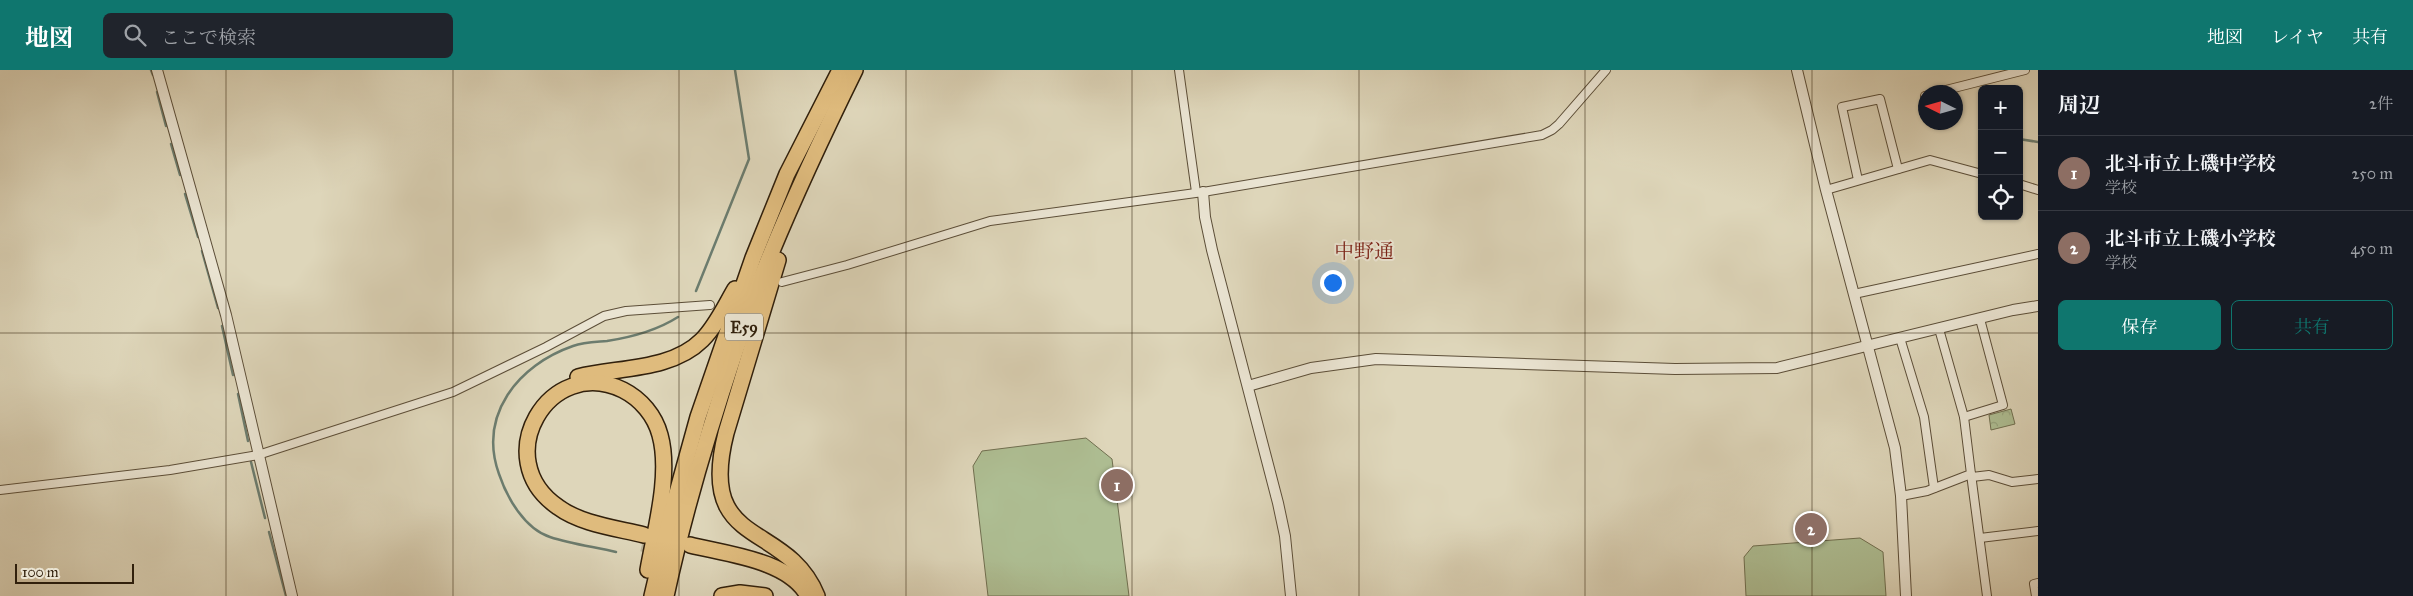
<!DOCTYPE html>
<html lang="ja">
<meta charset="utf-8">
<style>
:root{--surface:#171b24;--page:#20242c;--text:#f1f3f6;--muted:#9ea1a6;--line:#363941;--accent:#0f766e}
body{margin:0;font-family:"IM FELL Great Primer","Noto Serif JP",serif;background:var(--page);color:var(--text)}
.controls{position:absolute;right:15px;top:15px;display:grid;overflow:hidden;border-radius:8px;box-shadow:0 1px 4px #0004}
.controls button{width:45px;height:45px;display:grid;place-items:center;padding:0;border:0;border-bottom:1px solid var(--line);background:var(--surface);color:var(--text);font:25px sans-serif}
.compass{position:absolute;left:1918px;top:15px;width:45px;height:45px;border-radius:50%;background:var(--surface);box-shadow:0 1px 4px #0004;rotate:275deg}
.scale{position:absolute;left:15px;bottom:12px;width:119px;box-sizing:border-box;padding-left:5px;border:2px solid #31200c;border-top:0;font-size:14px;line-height:18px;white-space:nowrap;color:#31200c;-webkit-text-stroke:4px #eae4d2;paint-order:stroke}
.you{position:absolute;left:1332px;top:212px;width:18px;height:18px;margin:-12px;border:4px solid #fff;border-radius:50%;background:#1a73e8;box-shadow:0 0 0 8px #1a73e833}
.badge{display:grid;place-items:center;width:32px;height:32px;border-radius:50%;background:var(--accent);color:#fff;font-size:16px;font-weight:700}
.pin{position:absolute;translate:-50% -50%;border:2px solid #fff;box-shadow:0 1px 5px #0006}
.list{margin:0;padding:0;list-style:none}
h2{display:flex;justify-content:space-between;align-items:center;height:65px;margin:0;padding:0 20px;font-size:21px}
h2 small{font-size:16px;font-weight:400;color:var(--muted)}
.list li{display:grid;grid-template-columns:32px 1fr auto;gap:15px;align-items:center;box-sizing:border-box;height:75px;padding:0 20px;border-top:1px solid var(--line)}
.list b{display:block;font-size:19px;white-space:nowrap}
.list p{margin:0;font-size:16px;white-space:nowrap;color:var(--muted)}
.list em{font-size:16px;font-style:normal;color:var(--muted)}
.actions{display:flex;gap:10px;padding:15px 20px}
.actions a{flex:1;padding:11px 0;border:1px solid var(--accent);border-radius:8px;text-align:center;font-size:18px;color:var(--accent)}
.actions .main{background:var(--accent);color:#fff}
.icon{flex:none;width:28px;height:28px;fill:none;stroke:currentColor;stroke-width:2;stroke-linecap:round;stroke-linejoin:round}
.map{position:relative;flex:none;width:2038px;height:526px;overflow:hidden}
header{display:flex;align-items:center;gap:30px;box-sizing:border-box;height:70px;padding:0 25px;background:var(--accent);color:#fff}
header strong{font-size:24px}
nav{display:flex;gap:28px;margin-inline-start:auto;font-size:18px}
.search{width:350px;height:45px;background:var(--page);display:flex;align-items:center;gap:12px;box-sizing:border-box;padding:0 18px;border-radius:8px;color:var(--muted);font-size:19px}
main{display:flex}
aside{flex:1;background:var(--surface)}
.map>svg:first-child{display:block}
.park{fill:url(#park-crowns);stroke:#706f50}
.garden{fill:#aebe93;stroke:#706f50}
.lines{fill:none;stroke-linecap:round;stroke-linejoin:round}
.stream{stroke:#6c7c6e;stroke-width:2.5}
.motorway-tunnel{stroke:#bbb297;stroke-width:15;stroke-dasharray:15 8;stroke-linecap:butt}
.minor-casing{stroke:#5c4e38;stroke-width:10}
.tertiary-casing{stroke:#5c4e38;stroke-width:12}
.motorway-casing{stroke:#31200c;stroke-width:18}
.minor{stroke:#eae4d2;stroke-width:8}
.tertiary{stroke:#eae4d2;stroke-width:10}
.motorway{stroke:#dfbb7d;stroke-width:15}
.grid{fill:none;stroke:#31200c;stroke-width:1;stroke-opacity:0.55}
.labels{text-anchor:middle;stroke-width:4;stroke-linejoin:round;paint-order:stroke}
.shield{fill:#eae4d2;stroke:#685b47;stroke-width:1}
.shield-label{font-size:16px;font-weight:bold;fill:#31200c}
.quarter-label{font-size:20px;fill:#7a1f14;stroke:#eae4d2}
</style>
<header>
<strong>地図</strong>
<div class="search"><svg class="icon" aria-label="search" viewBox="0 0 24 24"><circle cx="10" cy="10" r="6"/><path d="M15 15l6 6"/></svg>ここで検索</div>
<nav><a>地図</a><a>レイヤ</a><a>共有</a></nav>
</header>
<main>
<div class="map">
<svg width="2038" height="526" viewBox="0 0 2038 526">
<defs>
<pattern id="park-crowns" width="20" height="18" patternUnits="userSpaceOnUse" patternTransform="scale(1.25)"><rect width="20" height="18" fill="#aebe93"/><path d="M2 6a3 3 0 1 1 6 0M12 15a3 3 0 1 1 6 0" fill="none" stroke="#96a37e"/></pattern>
</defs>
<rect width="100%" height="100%" fill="#ded6ba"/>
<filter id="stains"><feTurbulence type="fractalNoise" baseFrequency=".004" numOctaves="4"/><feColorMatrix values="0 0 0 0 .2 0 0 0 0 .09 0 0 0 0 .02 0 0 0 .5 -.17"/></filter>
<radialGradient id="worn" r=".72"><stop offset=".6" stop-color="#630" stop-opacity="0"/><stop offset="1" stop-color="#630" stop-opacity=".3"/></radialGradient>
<!-- park -->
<path class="park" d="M2011,339L2015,354L1991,360L1989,345Z"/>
<!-- garden -->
<g class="garden">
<path d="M1086,368L1112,389L1129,526H988L973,396L982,381Z"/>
<path d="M1860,468L1883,482L1886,526H1746L1744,487L1753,476Z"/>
</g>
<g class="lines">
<!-- stream -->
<g class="stream">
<path d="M151,0L153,5"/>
<path d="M157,22L166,56"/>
<path d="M2019,69L2038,72"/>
<path d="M171,74L180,105"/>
<path d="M185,124L198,167"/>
<path d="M202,181L218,238"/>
<path d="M696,221L749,89L735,0"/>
<path d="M222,256L233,305"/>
<path d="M238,324L248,371"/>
<path d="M251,392L265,448"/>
<path d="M269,462L286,526"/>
<path d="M616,482C595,477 571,474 550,467C525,459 507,428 499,404C478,345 518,295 573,276C584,272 596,272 607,271C633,267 656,261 678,247"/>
</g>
<!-- motorway-tunnel -->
<path class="motorway-tunnel" d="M642,474L687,484"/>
<!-- minor casing -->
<g class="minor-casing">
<g id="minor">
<path d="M1179,0L1196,122"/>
<path d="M1938,22L2025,0"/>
<path d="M1925,26H1926"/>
<path d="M1858,110L1842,37L1880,29L1898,99"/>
<path d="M2019,114L2038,120"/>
<path d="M1826,120L1930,90L1982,104"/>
<path d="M782,212L847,195L990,151L1203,122L1542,65L1552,60L1559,54L1606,0"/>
<path d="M1854,224L2038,184"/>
<path d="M1900,268L1924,347L1934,418"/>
<path d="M1964,347L2003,335L1980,249"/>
<path d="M1971,404L1987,526"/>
<path d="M1972,407L1989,405L2012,412L2038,409"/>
<path d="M0,420L170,400L258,385L453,322L546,277L604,246L626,241L710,235"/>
<path d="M1901,426L1927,421L1971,404L1964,347L1939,259"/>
<path d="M1980,468L2038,461"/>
<path d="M2036,526L2034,514L2038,513"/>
</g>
</g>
<!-- tertiary casing -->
<g class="tertiary-casing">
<g id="tertiary">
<path d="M157,0L226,245L292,526"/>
<path d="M1797,0L1826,120L1895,378L1901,426L1906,526"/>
<path d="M1203,122L1205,147L1212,180L1278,433L1285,466L1291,526"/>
<path d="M1248,316L1311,298L1376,289L1675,299L1777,298L2013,240L2038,236"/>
</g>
</g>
<!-- motorway casing -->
<g class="motorway-casing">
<g id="motorway">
<path d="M778,190L726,363C696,481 786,449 817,526"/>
<path d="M578,307C617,297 671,301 702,270C716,256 725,236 735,219"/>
<path d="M644,465C616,458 581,454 558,437C488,389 549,284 623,320C641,329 655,346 660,365C671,405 655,460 648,500"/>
<path d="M690,475C726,484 789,490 808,526"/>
<path d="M652,526L672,441L698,347L753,188L787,104L840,0"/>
<path d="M666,526C684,443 708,362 735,282C745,252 755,222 767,193C794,127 824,63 855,0"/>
<path d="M722,526L740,523L765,526"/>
</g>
</g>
<!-- minor -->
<use href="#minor" class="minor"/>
<!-- tertiary -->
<use href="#tertiary" class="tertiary"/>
<!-- motorway -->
<use href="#motorway" class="motorway"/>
</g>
<!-- grid -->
<path class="grid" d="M226,0V526M453,0V526M679,0V526M906,0V526M1132,0V526M1359,0V526M1585,0V526M1812,0V526M0,263H2038"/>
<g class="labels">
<!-- shield labels -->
<rect class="shield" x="725" y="243.5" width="38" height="27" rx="4"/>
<g class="shield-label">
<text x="744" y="263">E59</text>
</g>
<!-- quarter labels -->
<g class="quarter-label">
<text x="1364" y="188">中野通</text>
</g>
</g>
<rect width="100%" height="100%" filter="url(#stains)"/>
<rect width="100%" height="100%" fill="url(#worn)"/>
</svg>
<div class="controls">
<button>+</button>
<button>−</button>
<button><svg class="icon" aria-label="locate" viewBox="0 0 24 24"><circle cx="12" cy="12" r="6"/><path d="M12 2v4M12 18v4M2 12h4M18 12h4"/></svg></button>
</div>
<svg class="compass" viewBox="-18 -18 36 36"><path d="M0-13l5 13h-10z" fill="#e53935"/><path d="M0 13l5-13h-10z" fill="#9ea1a6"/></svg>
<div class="scale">100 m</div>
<div class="you"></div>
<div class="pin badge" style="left:1117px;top:415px;background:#8d6e63">1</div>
<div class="pin badge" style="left:1811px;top:459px;background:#8d6e63">2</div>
</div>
<aside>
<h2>周辺<small>2件</small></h2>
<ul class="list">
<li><span class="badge" style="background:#8d6e63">1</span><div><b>北斗市立上磯中学校</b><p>学校</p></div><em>250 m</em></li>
<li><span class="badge" style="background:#8d6e63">2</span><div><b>北斗市立上磯小学校</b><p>学校</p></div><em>450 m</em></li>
</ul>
<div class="actions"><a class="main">保存</a><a>共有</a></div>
</aside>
</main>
